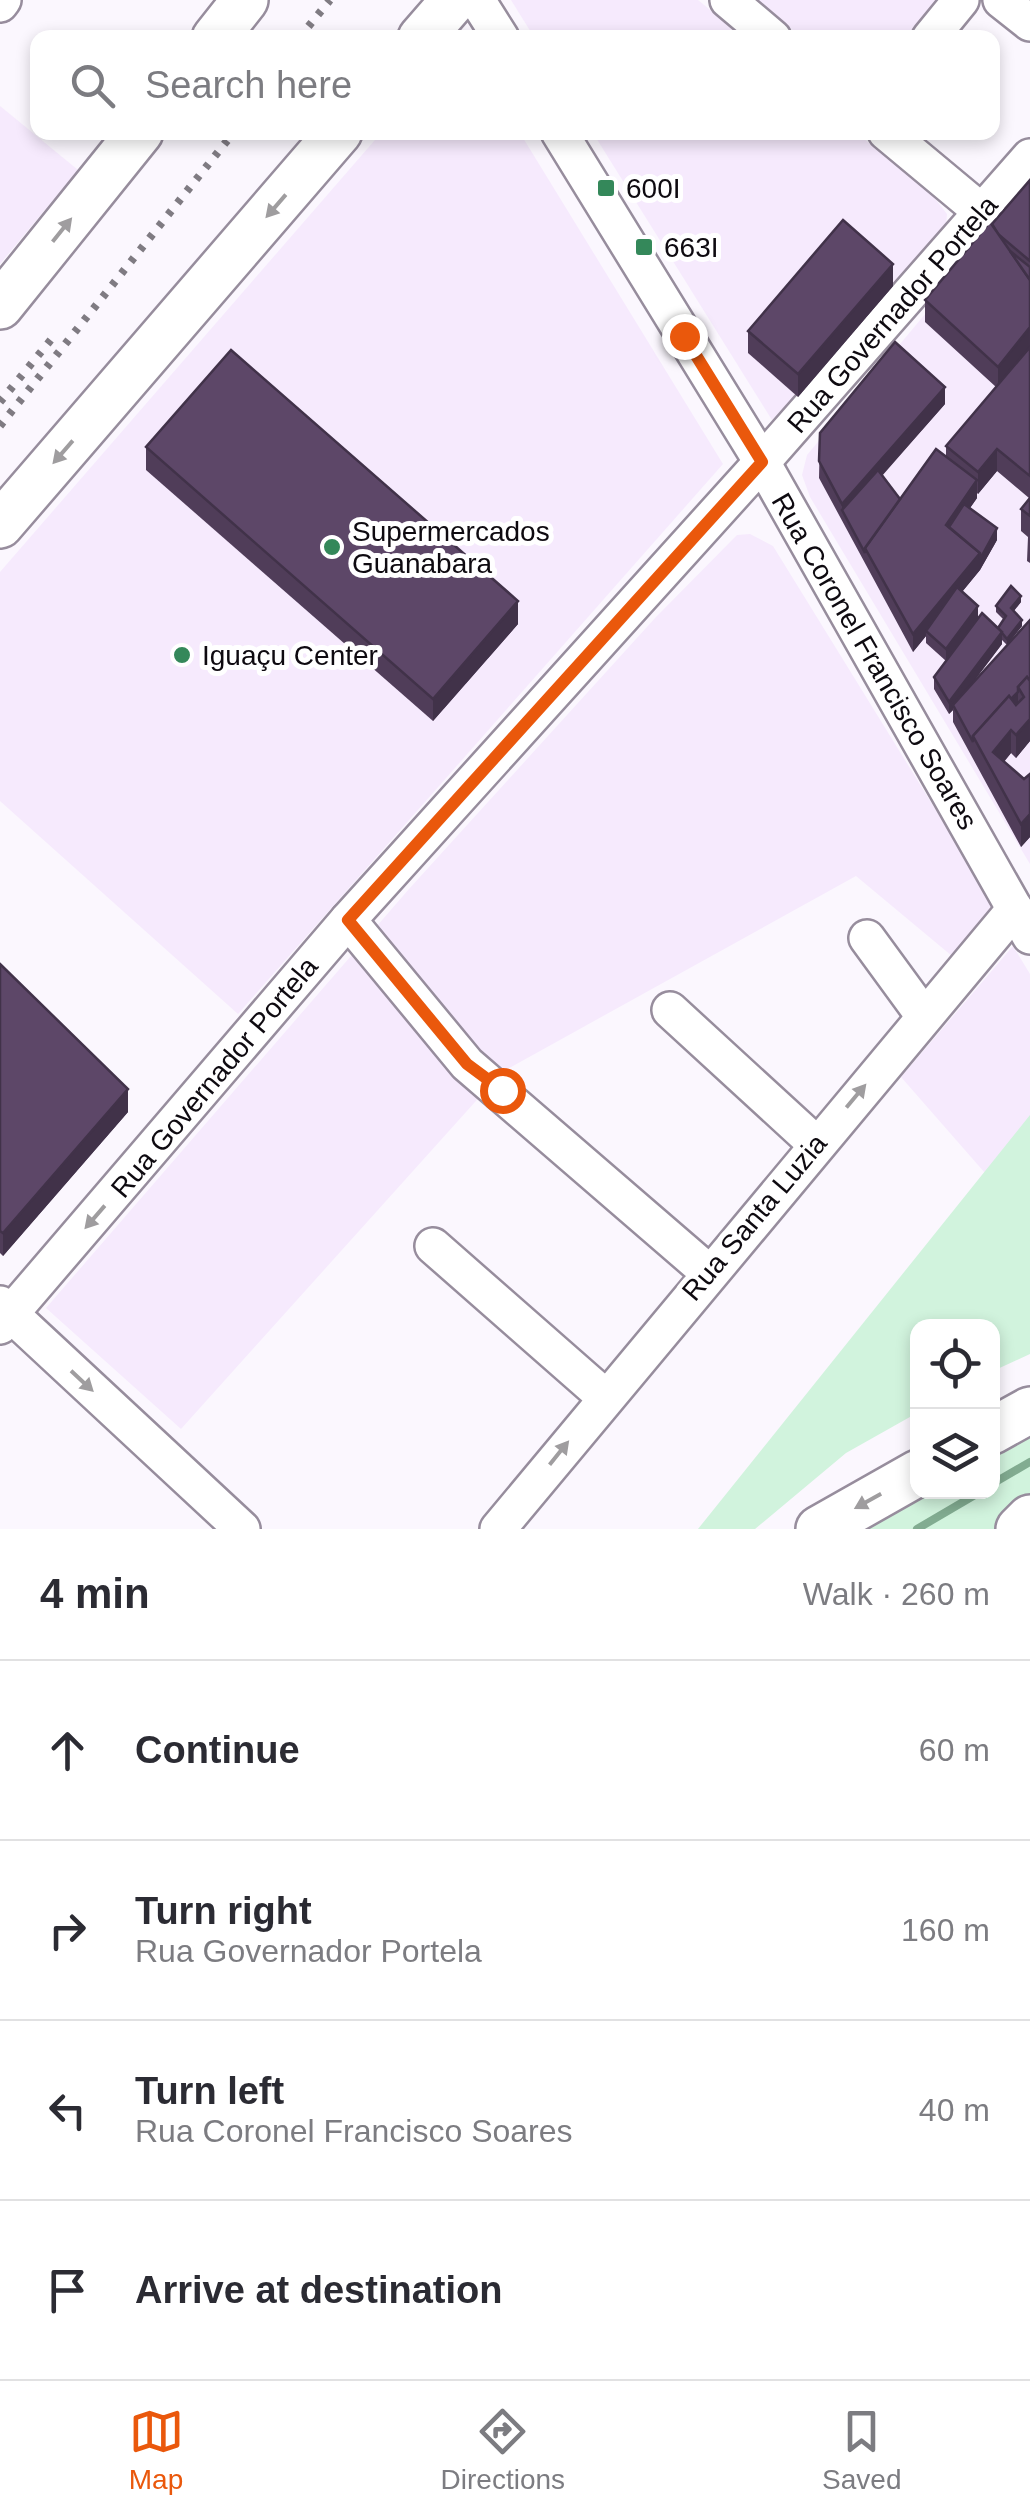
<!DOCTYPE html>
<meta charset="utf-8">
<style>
:root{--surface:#fff;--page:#f2f2f3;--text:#2b2b33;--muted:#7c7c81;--line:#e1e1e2;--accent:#ea580c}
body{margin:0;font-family:Arial,sans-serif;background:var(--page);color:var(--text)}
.controls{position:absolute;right:30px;bottom:30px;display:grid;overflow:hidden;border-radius:20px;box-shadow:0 5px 15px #0003}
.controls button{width:90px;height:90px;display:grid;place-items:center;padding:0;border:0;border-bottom:2px solid var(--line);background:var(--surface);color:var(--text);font:50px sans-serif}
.stop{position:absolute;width:30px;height:30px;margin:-22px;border:8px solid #ea580c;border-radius:50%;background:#fff}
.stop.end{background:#ea580c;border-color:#fff;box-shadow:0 2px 10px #0008}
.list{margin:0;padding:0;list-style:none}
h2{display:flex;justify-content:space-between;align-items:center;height:130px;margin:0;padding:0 40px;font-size:42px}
h2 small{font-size:32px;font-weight:400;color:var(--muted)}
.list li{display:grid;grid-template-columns:65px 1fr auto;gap:30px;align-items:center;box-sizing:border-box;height:180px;padding:0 40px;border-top:2px solid var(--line)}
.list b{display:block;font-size:38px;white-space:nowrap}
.list p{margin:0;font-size:32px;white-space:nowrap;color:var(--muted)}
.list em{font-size:32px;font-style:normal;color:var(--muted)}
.icon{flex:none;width:55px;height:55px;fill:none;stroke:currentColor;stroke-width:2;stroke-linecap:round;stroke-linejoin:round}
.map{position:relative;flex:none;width:1030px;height:1529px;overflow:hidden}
.search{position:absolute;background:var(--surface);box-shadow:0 5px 15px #0003;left:30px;right:30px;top:30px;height:110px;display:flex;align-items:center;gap:25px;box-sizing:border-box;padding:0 35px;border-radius:20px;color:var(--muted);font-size:38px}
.sheet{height:850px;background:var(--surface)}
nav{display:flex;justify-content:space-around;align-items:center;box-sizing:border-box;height:140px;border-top:2px solid var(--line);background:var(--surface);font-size:28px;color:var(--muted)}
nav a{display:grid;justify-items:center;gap:5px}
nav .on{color:var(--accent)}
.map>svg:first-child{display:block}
.built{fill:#f6eafd}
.green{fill:#d1f3dd}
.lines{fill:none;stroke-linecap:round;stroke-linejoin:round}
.stream{stroke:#82ac91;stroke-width:8}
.minor-casing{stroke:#978d9d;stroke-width:40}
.major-casing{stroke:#978d9d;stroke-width:50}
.minor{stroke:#fff;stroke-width:35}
.major{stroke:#fff;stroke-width:45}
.rail{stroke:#7f7b82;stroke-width:8;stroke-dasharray:5 10;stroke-linecap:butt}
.wall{fill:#503d59}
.shaded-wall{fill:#413249}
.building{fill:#5d4768;stroke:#413249;stroke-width:2.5}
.oneway{fill:#9f9d9f}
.route{stroke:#ea580c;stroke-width:12}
.poi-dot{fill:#34885a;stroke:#fff;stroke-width:4}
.labels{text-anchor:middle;stroke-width:10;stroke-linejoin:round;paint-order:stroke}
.poi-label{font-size:28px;fill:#0e0a10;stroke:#fff;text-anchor:start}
.street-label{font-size:28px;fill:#0e0a10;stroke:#fff}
</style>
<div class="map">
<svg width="1030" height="1529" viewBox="0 0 1030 1529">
<rect width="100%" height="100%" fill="#fbf7fe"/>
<!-- built -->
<g class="built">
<path d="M511,0H698L743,37H534Z"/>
<path d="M757,0H944L913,38L801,37Z"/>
<path d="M0,106L78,170L0,264Z"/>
<path d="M381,133H520L723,464L238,1014L0,801V572Z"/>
<path d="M593,133H857L933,196L947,214L945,236L772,420Z"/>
<path d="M1030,189V864L810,497L802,475L807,455Z"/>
<path d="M750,534L773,546L995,906L952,956L856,876L502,1072L181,1429L46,1308L409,889L656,617L737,535Z"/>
<path d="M1013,946L1030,974V1116L985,1173L901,1077Z"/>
</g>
<!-- green -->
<g class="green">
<path d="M1030,1115V1354L993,1371L992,1326H918L917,1413L846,1453L755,1529H698Z"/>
<path d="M1030,1431V1498L999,1529H850L918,1492H992L993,1452Z"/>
</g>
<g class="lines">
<!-- stream -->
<g class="stream">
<path d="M992,1484L1030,1462"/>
<path d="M917,1529L980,1492"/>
</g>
<!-- minor casing -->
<g class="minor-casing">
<g id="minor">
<path d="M477,0L501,38"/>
<path d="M728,0L773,38"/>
<path d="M1001,0L1030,23"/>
<path d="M0,4L3,0"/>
<path d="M930,38L961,0"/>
<path d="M559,132L762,462L1030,936"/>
<path d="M886,132L982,212"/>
<path d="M348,920L467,1064L708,1272"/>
<path d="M867,938L924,1016"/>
<path d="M670,1010L816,1144"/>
<path d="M433,1246L605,1397"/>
<path d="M0,1304L242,1529"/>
<path d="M0,1326L348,920L762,462L1030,157"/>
<path d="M498,1529L1015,909"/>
</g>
</g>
<!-- major casing -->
<g class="major-casing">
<g id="major">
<path d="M215,38L245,0"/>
<path d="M421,38L454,0"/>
<path d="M0,306L140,132"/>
<path d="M0,525L339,132"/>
<path d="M992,1431L1030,1410"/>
<path d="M819,1529L918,1473"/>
<path d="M1019,1529L1030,1518"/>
</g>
</g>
<!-- minor -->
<use href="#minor" class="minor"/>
<!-- major -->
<use href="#major" class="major"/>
<!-- rail -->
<g class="rail">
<path d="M299,38L330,0"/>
<path d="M0,402L54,336"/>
<path d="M0,426L234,132"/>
</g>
</g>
<!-- wall -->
<g class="wall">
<path d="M1030,180V563L1027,561L1028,537L1021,531V509L1029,498L997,471L978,494L977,493V498L970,508L997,540L980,570L962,592L978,618L998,628L1004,620L996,612V606L1021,602L1014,611L1022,626L1007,645L1002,640V644L972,683L1030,620V741L1016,758L1011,753L1004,762L1024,779L1030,774V837L1021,847L953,722V710L949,714L934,689V677L946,661L926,643V636L913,652L819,478L820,433L945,404L882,475L900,499L946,457V446L996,387L925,322V300Z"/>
<path d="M893,286L798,397L748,353V331Z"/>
<path d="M146,447L518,624L433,721L146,470Z"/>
<path d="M0,964L128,1112L3,1256L0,1253Z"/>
</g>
<!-- shaded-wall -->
<g class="shaded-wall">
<path d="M893,264V286L798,397V374Z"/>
<path d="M1030,327V350L998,389V367Z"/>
<path d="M945,387V404L846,517L842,510V504Z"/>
<path d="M997,449V471L978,494V472Z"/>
<path d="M977,480V498L951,535L946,525Z"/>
<path d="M997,528V540L980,570L928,633L926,631V636L913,652V634Z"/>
<path d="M1021,596V602L1011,614V608Z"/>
<path d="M518,601V624L433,721V699Z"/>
<path d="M978,606V618L946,661V649Z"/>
<path d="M1022,620V626L1007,645V639Z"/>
<path d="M1002,632V644L954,708L953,705V710L949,714V702Z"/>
<path d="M1018,692V709L974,740Z"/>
<path d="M1030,719V741L1016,758V735Z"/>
<path d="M1011,730V753L993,774V752Z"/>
<path d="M1030,814V837L1021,847V824Z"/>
<path d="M128,1089V1112L3,1256V1233Z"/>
</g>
<!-- building -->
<g class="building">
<path d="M1030,180V261L998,234L992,224Z"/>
<path d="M843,220L893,264L798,374L748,331Z"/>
<path d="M990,222L1030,280V327L998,367L925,300Z"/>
<path d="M1010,251L1030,267V280Z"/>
<path d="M895,342L945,387L842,504L819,461L820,433Z"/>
<path d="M1030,347V476L997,449L978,472L946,446Z"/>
<path d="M231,350L518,601L433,699L146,447Z"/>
<path d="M936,449L977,480L946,525L980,553L913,634L865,548Z"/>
<path d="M878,470L900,499L865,548V553L842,510Z"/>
<path d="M1030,498V516L1021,509Z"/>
<path d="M964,504L997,528L980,559V553L949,527Z"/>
<path d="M1011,586L1021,596L1011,608L1022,620L1007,639L998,628L1006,616L996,606Z"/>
<path d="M957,587L978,606L946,649L926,631Z"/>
<path d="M982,613L1002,632L949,702L934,677Z"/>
<path d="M1030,620V679L1029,680L1027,677L1018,687V692L1011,699L1009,696L973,736V742L953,705Z"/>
<path d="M1027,677L1030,681V719L1016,735L1011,730L993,752L1024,779L1030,774V814L1021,824L973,736L1009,696L1016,705L1024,697L1018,687Z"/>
<path d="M0,964L128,1089L3,1233L0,1231Z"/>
</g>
<!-- one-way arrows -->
<defs><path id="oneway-solid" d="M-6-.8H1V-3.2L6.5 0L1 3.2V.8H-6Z" transform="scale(2.5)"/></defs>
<g class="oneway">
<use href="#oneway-solid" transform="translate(276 206) rotate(131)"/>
<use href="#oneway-solid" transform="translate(62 230) rotate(-51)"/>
<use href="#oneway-solid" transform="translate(63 452) rotate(131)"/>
<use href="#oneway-solid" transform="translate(856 1096) rotate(-50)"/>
<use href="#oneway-solid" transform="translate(95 1217) rotate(131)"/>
<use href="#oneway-solid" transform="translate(82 1381) rotate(43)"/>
<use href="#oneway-solid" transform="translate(559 1453) rotate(-51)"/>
<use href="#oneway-solid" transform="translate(868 1501) rotate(151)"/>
</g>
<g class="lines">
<!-- route -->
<path class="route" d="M502,1090L467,1064L348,920L762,462L684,336"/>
</g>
<!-- markers -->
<g class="poi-dot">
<rect x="596" y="178" width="20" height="20" rx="5"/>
<rect x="634" y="237" width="20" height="20" rx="5"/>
<circle cx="332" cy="547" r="10"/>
<circle cx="182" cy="655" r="10"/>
</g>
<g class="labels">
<!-- poi labels -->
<g class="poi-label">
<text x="626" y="198">600I</text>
<text x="664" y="257">663I</text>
<text x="352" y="541">Supermercados<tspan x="352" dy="32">Guanabara</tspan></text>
<text x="202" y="665">Iguaçu Center</text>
</g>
<!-- street labels -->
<g class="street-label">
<text transform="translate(892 314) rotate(-49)" y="10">Rua Governador Portela</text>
<text transform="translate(875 661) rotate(60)" y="10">Rua Coronel Francisco Soares</text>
<text transform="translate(214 1077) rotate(-50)" y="10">Rua Governador Portela</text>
<text transform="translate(754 1217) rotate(-50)" y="10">Rua Santa Luzia</text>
</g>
</g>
</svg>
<div class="controls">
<button><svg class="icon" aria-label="locate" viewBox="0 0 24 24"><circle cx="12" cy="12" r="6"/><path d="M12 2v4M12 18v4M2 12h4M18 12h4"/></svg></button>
<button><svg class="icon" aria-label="layers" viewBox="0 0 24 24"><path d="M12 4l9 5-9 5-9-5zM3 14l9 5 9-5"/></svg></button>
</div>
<div class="stop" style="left:502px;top:1090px"></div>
<div class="stop end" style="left:684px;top:336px"></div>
<div class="search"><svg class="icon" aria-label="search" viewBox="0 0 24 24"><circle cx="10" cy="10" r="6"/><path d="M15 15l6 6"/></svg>Search here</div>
</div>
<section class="sheet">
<h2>4 min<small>Walk · 260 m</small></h2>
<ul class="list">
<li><svg class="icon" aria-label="ahead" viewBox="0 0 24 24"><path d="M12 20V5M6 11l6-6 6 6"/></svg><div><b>Continue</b></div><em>60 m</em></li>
<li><svg class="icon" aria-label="right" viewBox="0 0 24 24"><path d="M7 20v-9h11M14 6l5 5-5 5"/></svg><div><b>Turn right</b><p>Rua Governador Portela</p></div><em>160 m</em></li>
<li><svg class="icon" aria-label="left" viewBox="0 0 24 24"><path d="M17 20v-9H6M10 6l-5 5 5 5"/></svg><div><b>Turn left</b><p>Rua Coronel Francisco Soares</p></div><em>40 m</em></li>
<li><svg class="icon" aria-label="arrive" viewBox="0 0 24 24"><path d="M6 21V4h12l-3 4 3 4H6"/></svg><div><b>Arrive at destination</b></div></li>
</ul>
</section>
<nav>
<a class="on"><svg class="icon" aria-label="map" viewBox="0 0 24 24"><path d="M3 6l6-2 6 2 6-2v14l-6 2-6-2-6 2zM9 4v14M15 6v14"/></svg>Map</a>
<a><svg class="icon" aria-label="directions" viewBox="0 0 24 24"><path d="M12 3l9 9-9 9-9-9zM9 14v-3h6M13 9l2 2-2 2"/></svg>Directions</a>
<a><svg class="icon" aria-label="saved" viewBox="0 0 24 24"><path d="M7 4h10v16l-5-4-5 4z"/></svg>Saved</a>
</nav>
